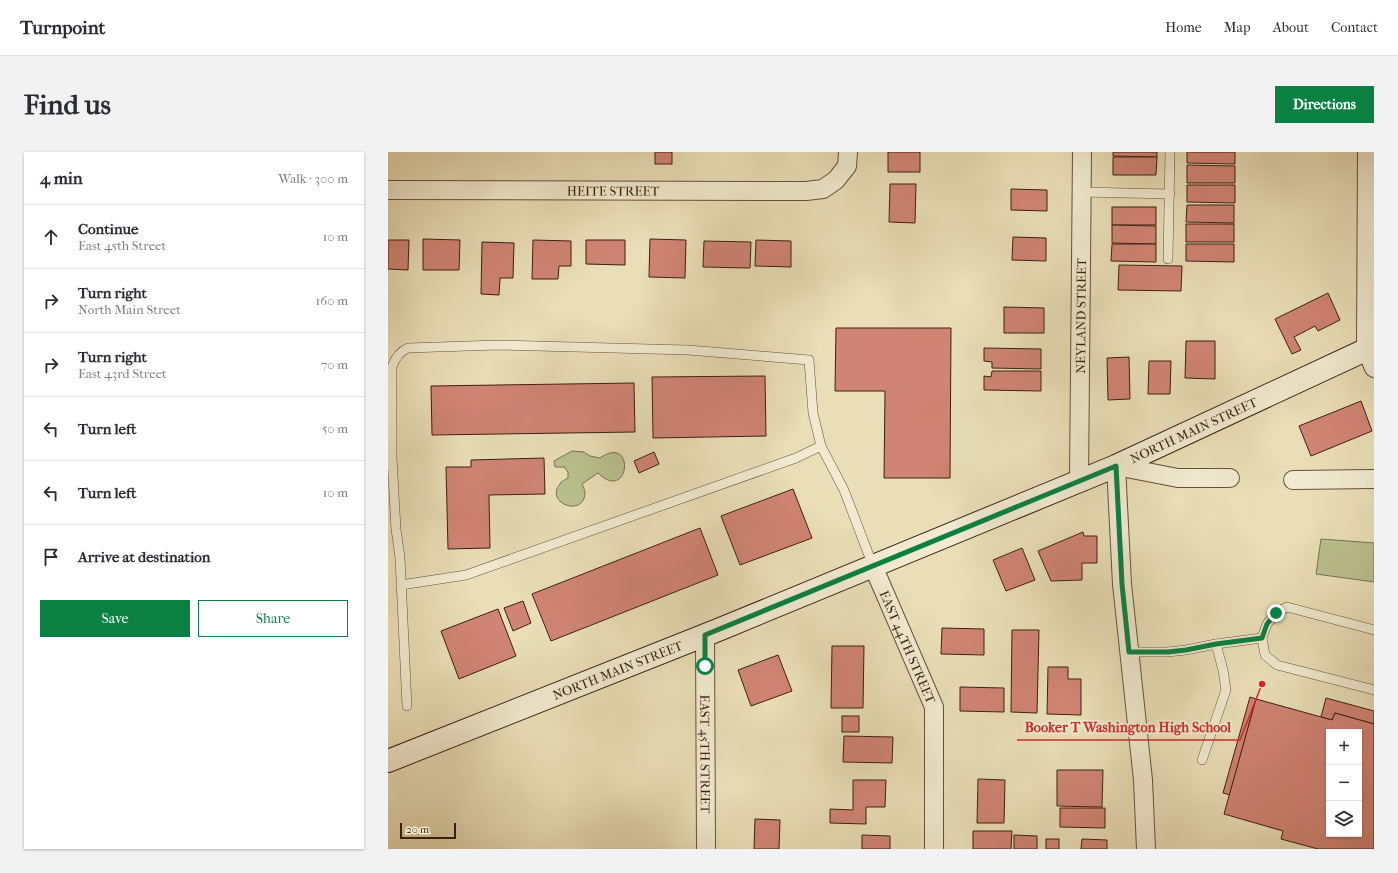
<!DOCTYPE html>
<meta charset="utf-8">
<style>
:root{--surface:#fff;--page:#f2f2f3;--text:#2b2b33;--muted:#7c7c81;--line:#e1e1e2;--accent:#0b8043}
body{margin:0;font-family:"IM FELL French Canon",serif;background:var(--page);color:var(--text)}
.controls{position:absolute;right:12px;bottom:12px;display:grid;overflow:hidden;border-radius:0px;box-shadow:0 1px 3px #0004}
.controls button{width:36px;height:36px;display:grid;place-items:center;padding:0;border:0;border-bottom:1px solid var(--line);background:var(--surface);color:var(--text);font:20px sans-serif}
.scale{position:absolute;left:12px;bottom:10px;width:56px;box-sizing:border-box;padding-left:4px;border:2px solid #3d1f11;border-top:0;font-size:11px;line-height:14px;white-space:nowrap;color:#3d1f11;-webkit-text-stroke:3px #f1ead0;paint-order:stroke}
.stop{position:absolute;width:12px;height:12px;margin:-9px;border:3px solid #0b8043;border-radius:50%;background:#fff}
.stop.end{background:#0b8043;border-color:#fff;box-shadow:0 1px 4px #0008}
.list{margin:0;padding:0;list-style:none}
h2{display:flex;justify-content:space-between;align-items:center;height:52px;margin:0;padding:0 16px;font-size:17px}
h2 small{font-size:13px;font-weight:400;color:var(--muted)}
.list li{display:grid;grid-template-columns:26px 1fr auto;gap:12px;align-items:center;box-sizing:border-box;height:64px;padding:0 16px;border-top:1px solid var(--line)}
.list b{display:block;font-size:15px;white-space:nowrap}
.list p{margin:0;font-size:13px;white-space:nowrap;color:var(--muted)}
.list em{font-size:13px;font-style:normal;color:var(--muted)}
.actions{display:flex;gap:8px;padding:12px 16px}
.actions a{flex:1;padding:9px 0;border:1px solid var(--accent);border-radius:0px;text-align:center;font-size:14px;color:var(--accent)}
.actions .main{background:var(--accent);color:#fff}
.icon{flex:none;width:22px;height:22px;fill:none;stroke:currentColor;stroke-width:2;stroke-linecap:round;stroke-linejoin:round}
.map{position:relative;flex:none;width:986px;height:697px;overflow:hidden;border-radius:0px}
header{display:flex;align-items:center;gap:24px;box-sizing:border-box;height:56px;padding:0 20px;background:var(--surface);border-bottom:1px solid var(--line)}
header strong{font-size:19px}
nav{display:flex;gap:22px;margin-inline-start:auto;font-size:14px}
.intro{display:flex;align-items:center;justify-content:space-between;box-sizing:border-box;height:96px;padding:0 24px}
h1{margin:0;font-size:28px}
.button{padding:10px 18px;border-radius:0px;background:var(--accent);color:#fff;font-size:14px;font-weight:700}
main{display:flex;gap:24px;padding:0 24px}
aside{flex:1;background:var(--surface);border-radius:0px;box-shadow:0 1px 3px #0004}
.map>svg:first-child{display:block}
.green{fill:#b9c18d;stroke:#7b704f}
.building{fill:#d08475;stroke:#3d1f11;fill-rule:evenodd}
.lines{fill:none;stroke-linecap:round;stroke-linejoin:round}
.service-casing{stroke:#684f3a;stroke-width:10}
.minor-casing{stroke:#684f3a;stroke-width:20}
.secondary-casing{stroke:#3d1f11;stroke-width:24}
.service{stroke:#f1ead0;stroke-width:9}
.minor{stroke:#f1ead0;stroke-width:18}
.secondary{stroke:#f1ead0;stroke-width:22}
.route{stroke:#0b8043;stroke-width:5}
.labels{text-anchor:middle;stroke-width:4;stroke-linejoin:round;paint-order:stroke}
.street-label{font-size:13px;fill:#3d1f11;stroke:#f1ead0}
.leader{fill:none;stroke:#d62828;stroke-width:1.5}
.callout-dot{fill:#d62828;stroke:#f1ead0;stroke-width:1.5}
.callout-label{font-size:14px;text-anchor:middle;font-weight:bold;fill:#d62828;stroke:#f1ead0;stroke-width:4;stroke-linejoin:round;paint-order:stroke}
</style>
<header>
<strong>Turnpoint</strong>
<nav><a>Home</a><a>Map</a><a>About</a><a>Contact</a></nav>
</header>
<div class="intro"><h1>Find us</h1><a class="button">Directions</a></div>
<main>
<aside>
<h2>4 min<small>Walk · 300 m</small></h2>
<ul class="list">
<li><svg class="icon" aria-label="ahead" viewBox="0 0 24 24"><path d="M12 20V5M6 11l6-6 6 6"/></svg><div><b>Continue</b><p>East 45th Street</p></div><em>10 m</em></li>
<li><svg class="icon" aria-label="right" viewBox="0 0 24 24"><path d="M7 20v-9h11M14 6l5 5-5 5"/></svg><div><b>Turn right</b><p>North Main Street</p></div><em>160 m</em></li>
<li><svg class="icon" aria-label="right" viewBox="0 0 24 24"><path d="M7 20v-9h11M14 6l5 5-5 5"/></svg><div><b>Turn right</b><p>East 43rd Street</p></div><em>70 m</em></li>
<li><svg class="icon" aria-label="left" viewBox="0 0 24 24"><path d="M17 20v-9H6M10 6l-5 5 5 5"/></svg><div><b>Turn left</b></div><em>50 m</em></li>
<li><svg class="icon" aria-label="left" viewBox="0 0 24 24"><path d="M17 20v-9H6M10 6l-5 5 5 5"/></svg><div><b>Turn left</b></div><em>10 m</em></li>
<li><svg class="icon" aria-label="arrive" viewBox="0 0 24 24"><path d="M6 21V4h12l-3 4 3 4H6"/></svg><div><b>Arrive at destination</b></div></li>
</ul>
<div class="actions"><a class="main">Save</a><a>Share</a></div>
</aside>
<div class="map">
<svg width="986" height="697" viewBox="0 0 986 697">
<rect width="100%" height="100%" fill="#e9deb7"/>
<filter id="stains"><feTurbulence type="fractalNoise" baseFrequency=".005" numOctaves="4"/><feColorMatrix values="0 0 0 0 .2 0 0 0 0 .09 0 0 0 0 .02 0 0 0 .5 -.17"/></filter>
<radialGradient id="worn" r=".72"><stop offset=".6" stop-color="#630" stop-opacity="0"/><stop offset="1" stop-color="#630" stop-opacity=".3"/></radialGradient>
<!-- green -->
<g class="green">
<path d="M184,299L196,300L202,304L212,306C248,281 242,352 210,321L194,332C195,334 197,338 197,341C196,366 156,351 172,332C173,329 177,328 180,326V320L176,315H167L166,309Z"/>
<path d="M933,387L986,391V430L928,422Z"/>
</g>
<!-- building -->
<g class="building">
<rect x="267" y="0" width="17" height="12"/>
<rect x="500" y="0" width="32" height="20"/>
<path d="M725,0H769V5L725,4Z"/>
<path d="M799,0H847V12L799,11Z"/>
<path d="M725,5H769L768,23H725Z"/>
<path d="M799,13L847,14V31H799Z"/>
<path d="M502,32H528L527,71L501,70Z"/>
<path d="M799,33H847V51L799,50Z"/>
<path d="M623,37L659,38V59L623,58Z"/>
<path d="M799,53H846V71L798,70Z"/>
<rect x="724" y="55" width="44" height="18"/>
<rect x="798" y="72" width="48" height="18"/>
<path d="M724,73L768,74V92L724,91Z"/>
<path d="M625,85L658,86V109L624,108Z"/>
<path d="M35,87L72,88L71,118H35Z"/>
<path d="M262,87L298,88L297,126L261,125Z"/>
<path d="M0,88H21L20,118L0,117Z"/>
<path d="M145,88L183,89V114H171L170,127H144Z"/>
<path d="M198,88H237V113L198,112Z"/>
<path d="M368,88L403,89V115L367,114Z"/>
<path d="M316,89L363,90L362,116L315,115Z"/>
<path d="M94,90L126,91L125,126H112L111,143L93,142Z"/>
<path d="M724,92H768V110L723,109Z"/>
<path d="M798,92H846V110L798,109Z"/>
<path d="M731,113L794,114L793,139L730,138Z"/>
<path d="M940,141L952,168L930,179L927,174L906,185L913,198L904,202L887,167Z"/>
<path d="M616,155L656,156V181H616Z"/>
<path d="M448,176H563L562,326H496L497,239H447Z"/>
<path d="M798,189H827V227L797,226Z"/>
<path d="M596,196L653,197V217L604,216V210L596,209Z"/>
<path d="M741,205L742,247L720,248L719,206Z"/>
<path d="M761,209H783L782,242H760Z"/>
<path d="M604,219H653V239L596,238V224L603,225Z"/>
<path d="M377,224L378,284L265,286L264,225Z"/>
<path d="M246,231L247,280L44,283L43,234Z"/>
<path d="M973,249L984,279L923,304L911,274Z"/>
<path d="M266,300L271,312L251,321L246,309Z"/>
<path d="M156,306L157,342L101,343L102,396L60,397L58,315H83V308Z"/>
<path d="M405,337L424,386L352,413L333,364Z"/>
<path d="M312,376L330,423L163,489L144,442Z"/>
<path d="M695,380L696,384H709V411H694V428L663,429L650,399Z"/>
<path d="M634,396L647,428L618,439L605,408Z"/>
<path d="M135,449L143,471L125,479L116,456Z"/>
<path d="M110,457L128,504L71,527L53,479Z"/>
<path d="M554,476L596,477V503L553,502Z"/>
<path d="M624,478H651L649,561L623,560Z"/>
<path d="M444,494H476L475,556H443Z"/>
<path d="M390,503L404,539L363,554L350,518Z"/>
<path d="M660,515H680V527H693V563L659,562Z"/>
<path d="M572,535L616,536V560L572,559Z"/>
<path d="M862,545L868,547L842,643L835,641Z"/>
<path d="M938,546L986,559V572L947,561L944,568L933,565Z"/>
<path d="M868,547L944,568L947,561L986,572V697H930L893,687L895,679L836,662ZM941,580H971V682H941Z"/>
<rect x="454" y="564" width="17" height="16"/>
<path d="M456,584L505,585L504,611L455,610Z"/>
<path d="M669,618H715L714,655L669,654Z"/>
<path d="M590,627L617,628L616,671H589Z"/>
<path d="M465,628H498L497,655H478V672L442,671V657L465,658Z"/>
<path d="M672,656H717V676L672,675Z"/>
<path d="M367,667L392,668L391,697H366Z"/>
<path d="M585,679H624L623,697H585Z"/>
<path d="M474,683L502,684V697H474Z"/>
<path d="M626,683L649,684V697H626Z"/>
<rect x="658" y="687" width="13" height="10"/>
<path d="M694,687L719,688V697H693Z"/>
</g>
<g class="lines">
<!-- service casing -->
<g class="service-casing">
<g id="service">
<path d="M694,40L782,42"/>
<path d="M780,107L782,0"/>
<path d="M13,433L78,423L408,306L433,294"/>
<path d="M986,478L899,455L888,461L879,472L874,486L877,503L889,513L986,538"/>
<path d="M741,500H779L798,498L828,492L874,486"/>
<path d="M19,554L12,406L8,377L4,306V215C7,206 11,200 20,196L109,193L300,198L421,208L425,261L433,294L456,338L485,414"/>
<path d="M814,608L838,538L835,518L828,492"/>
</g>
</g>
<!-- minor casing -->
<g class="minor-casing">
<g id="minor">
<path d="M979,0L978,197L986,216"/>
<path id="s1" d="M0,38L418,39L435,37L448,28L459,14L460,0"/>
<path d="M905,328L986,327"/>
<path id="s2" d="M691,329L694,0"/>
<path id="s3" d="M485,414L546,555V697"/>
<path id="s4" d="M317,483L318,697"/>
<path d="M758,697L755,628L734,432L728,314L790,326H842"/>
</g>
</g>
<!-- secondary casing -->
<g class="secondary-casing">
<g id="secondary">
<path id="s5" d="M0,609L330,478L728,314L986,194"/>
</g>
</g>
<!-- service -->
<use href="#service" class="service"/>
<!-- minor -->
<use href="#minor" class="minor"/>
<!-- secondary -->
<use href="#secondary" class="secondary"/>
</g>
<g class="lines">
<!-- route -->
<path class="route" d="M317,514V483L728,314L734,432L741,500H780L798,498L828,492L874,486L879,472L888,461"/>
</g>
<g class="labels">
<!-- street labels -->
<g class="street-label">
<text dy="5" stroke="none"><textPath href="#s1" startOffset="225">HEITE STREET</textPath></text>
<text dy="5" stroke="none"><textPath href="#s2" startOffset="165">NEYLAND STREET</textPath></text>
<text dy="5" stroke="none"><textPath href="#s5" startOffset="871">NORTH MAIN STREET</textPath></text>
<text dy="5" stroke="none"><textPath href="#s3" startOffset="88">EAST 44TH STREET</textPath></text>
<text dy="5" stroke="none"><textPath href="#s5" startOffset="247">NORTH MAIN STREET</textPath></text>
<text dy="5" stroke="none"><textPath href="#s4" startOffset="119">EAST 45TH STREET</textPath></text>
</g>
</g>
<!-- callouts -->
<path class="leader" d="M874 532L852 588H629"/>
<circle class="callout-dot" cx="874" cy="532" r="4"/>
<g class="callout-label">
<text x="740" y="580">Booker T Washington High School</text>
</g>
<rect width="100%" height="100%" filter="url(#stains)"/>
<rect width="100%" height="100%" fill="url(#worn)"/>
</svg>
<div class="controls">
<button>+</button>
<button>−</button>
<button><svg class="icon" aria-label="layers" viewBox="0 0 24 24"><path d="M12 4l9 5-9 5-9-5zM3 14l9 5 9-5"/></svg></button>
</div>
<div class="scale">20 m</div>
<div class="stop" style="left:317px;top:514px"></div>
<div class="stop end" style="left:888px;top:461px"></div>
</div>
</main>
